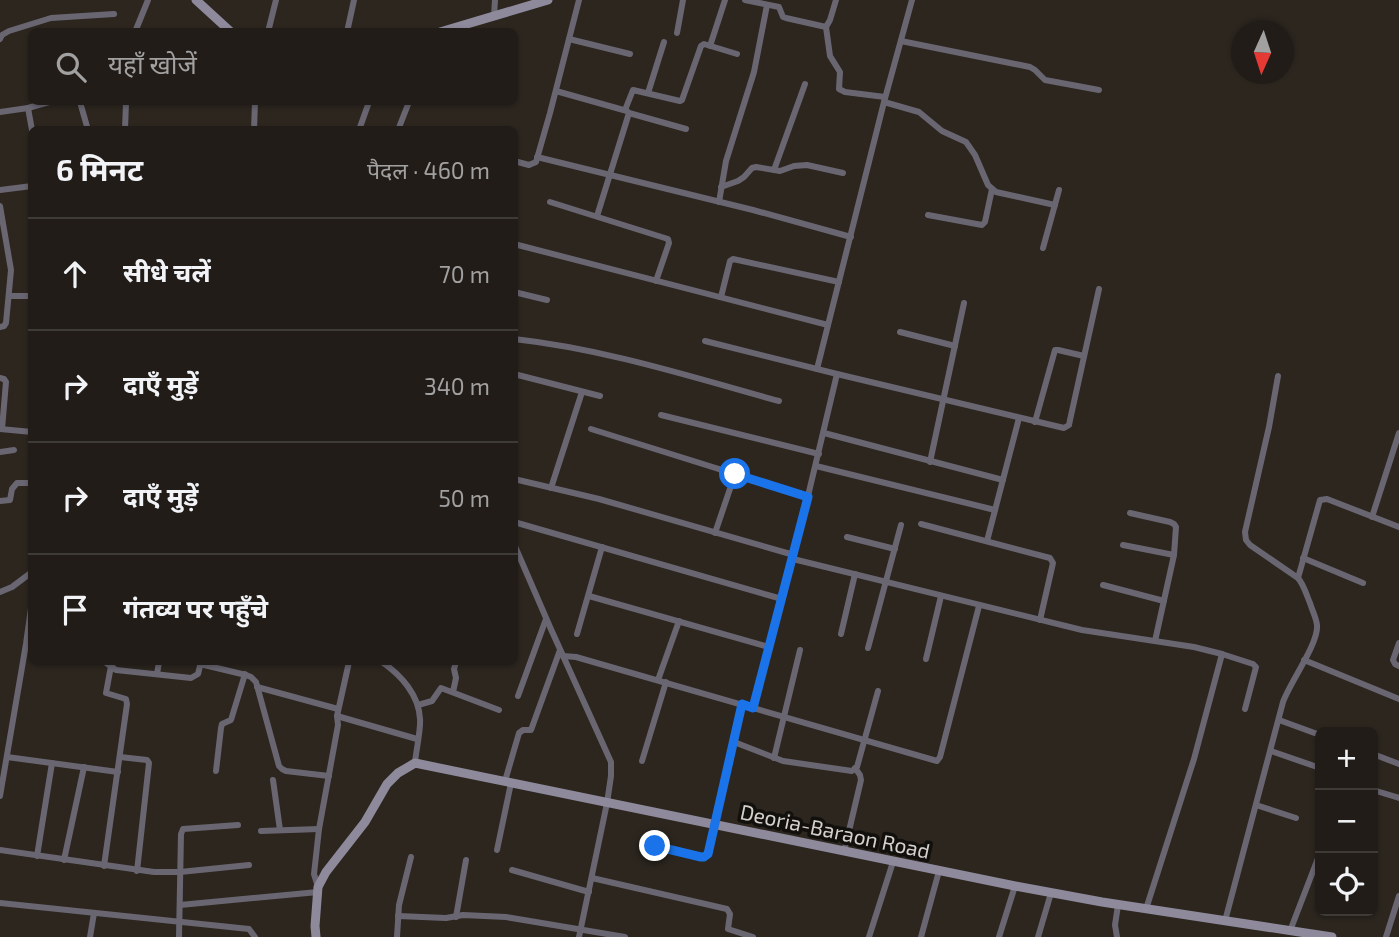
<!DOCTYPE html>
<html lang="hi">
<meta charset="utf-8">
<style>
:root{--surface:#211c17;--page:#2d2924;--text:#f1f3f6;--muted:#a2a1a1;--line:#3e3a36}
body{margin:0;font-family:"Exo 2","Noto Sans Devanagari",sans-serif;background:var(--page);color:var(--text)}
.controls{position:absolute;right:21px;bottom:21px;display:grid;overflow:hidden;border-radius:10px;box-shadow:0 2px 5px #0004}
.controls button{width:63px;height:63px;display:grid;place-items:center;padding:0;border:0;border-bottom:2px solid var(--line);background:var(--surface);color:var(--text);font:35px sans-serif}
.compass{position:absolute;left:1231px;top:21px;width:63px;height:63px;border-radius:50%;background:var(--surface);box-shadow:0 2px 5px #0004;rotate:183deg}
.stop{position:absolute;width:21px;height:21px;margin:-16px;border:5px solid #1a73e8;border-radius:50%;background:#fff}
.stop.end{background:#1a73e8;border-color:#fff;box-shadow:0 2px 7px #0008}
.list{margin:0;padding:0;list-style:none}
h2{display:flex;justify-content:space-between;align-items:center;height:91px;margin:0;padding:0 28px;font-size:30px}
h2 small{font-size:23px;font-weight:400;color:var(--muted)}
.list li{display:grid;grid-template-columns:46px 1fr auto;gap:21px;align-items:center;box-sizing:border-box;height:112px;padding:0 28px;border-top:2px solid var(--line)}
.list b{display:block;font-size:26px;white-space:nowrap}
.list em{font-size:23px;font-style:normal;color:var(--muted)}
.icon{flex:none;width:38px;height:38px;fill:none;stroke:currentColor;stroke-width:2;stroke-linecap:round;stroke-linejoin:round}
.map{position:relative;flex:none;width:1399px;height:937px;overflow:hidden}
.search{position:absolute;background:var(--surface);box-shadow:0 2px 5px #0004;left:28px;top:28px;width:490px;height:77px;display:flex;align-items:center;gap:18px;box-sizing:border-box;padding:0 24px;border-radius:10px;color:var(--muted);font-size:26px}
.panel{position:absolute;background:var(--surface);box-shadow:0 2px 5px #0004;left:28px;top:126px;width:490px;height:539px;border-radius:10px}
.map>svg:first-child{display:block}
.lines{fill:none;stroke-linecap:round;stroke-linejoin:round}
.street{stroke:#696672;stroke-width:6}
.secondary{stroke:#8e8a9c;stroke-width:9}
.route{stroke:#1a73e8;stroke-width:9}
.labels{text-anchor:middle;stroke-width:7;stroke-linejoin:round;paint-order:stroke}
.street-label{font-size:21px;fill:#d4d1cc;stroke:#12100d}
</style>
<div class="map">
<svg width="1399" height="937" viewBox="0 0 1399 937">
<rect width="100%" height="100%" fill="#2c261f"/>
<g class="lines">
<!-- street -->
<g class="street">
<path d="M745,0L779,7L783,17L786,18L826,27L830,20L836,0"/>
<path d="M494,16L495,0"/>
<path d="M826,27L830,56L840,72L839,89L845,92L885,97"/>
<path d="M135,32L148,0"/>
<path d="M268,32L276,0"/>
<path d="M347,32L354,0"/>
<path d="M677,33L683,0"/>
<path d="M0,39L2,35L9,31L51,18L114,14"/>
<path d="M569,39L630,54"/>
<path d="M901,41L1030,67L1035,70L1045,80L1099,90"/>
<path d="M710,46L725,0"/>
<path d="M556,91L627,111L629,113L597,216"/>
<path d="M648,93L664,42"/>
<path d="M80,102L88,130"/>
<path d="M884,102L919,112L942,131L966,142L975,155L988,185L996,192L1055,205"/>
<path d="M28,108L32,130"/>
<path d="M625,110L633,90L680,101L682,100L701,46L704,44L737,54"/>
<path d="M0,112L28,108L49,102"/>
<path d="M629,113L686,129"/>
<path d="M125,130L126,102"/>
<path d="M254,130L255,102"/>
<path d="M359,130L369,102"/>
<path d="M398,130L409,102"/>
<path d="M537,157L753,210L851,237"/>
<path d="M514,161L529,165L536,162L550,113L579,0"/>
<path d="M774,170L805,84"/>
<path d="M721,187L738,181L744,177L752,168L756,167L780,171L794,166L807,165L843,173"/>
<path d="M0,190L32,186"/>
<path d="M550,202L668,239L669,243L656,281"/>
<path d="M719,202L726,161L754,72L767,5"/>
<path d="M0,206L11,270L6,323L4,326L0,327"/>
<path d="M928,215L982,225L985,222L992,189"/>
<path d="M514,244L828,325"/>
<path d="M1043,248L1059,190"/>
<path d="M514,292L547,300"/>
<path d="M9,296H32"/>
<path d="M721,297L730,261L733,259L839,282"/>
<path d="M900,332L955,346"/>
<path d="M514,339C605,349 692,377 779,401"/>
<path d="M705,341L837,374L1064,428L1069,425L1070,420L1099,289"/>
<path d="M817,369L884,102L912,0"/>
<path d="M514,374L600,396"/>
<path d="M0,378L4,379L6,382L2,429"/>
<path d="M661,415L819,454"/>
<path d="M1035,422L1055,350H1058L1084,356"/>
<path d="M0,429L32,432"/>
<path d="M591,429L808,497"/>
<path d="M824,433L1003,480"/>
<path d="M0,452L14,450"/>
<path d="M930,462L964,303"/>
<path d="M816,466L995,510"/>
<path d="M514,479L599,499L794,555"/>
<path d="M551,488L582,392"/>
<path d="M0,501L10,500L12,489L17,483H32"/>
<path d="M1130,513L1170,522L1174,524L1176,527L1174,555L1155,641"/>
<path d="M1372,517L1399,433"/>
<path d="M514,522L782,599"/>
<path d="M921,524L1050,558L1053,563L1040,620"/>
<path d="M715,533L735,474"/>
<path d="M847,537L895,549"/>
<path d="M987,541L1019,418"/>
<path d="M514,544L550,627L611,762V776L607,803L579,937"/>
<path d="M1123,545L1174,555"/>
<path d="M1303,558L1363,583"/>
<path d="M793,559L1082,630L1194,647L1222,654L1253,664L1256,667L1245,709"/>
<path d="M1298,578L1320,500L1327,499L1399,527"/>
<path d="M1103,585L1164,601"/>
<path d="M0,592L12,587L32,572"/>
<path d="M589,596L769,647"/>
<path d="M577,634L602,547"/>
<path d="M841,634L855,574"/>
<path d="M1399,643L1393,660L1395,664L1399,666"/>
<path d="M868,648L901,525"/>
<path d="M563,656L576,657L937,761L940,757L979,606"/>
<path d="M926,659L941,596"/>
<path d="M1304,660L1399,699"/>
<path d="M105,662L116,670L191,678L198,674L201,662"/>
<path d="M382,662C401,675 419,695 420,719C421,729 416,751 415,763"/>
<path d="M200,664L246,675L251,677L256,682L279,766L282,769L286,771L329,776"/>
<path d="M157,674L159,662"/>
<path d="M658,680L679,621"/>
<path d="M257,687L338,709"/>
<path d="M453,692L456,678L454,669L456,662"/>
<path d="M518,696L546,619"/>
<path d="M418,705L432,701L441,688L499,710"/>
<path d="M753,707L793,559L837,374"/>
<path d="M337,716L417,739"/>
<path d="M1279,720L1320,735"/>
<path d="M734,742L783,761L852,771L857,767L878,691"/>
<path d="M1271,751L1320,768"/>
<path d="M1373,754L1399,764"/>
<path d="M7,757L118,772"/>
<path d="M120,757L147,760L149,763L137,871"/>
<path d="M774,758L800,650"/>
<path d="M642,761L666,682"/>
<path d="M216,771L221,728L222,724L231,720L245,674"/>
<path d="M273,780L280,830"/>
<path d="M505,781L519,733L523,730H531L560,650"/>
<path d="M1373,790L1399,798"/>
<path d="M0,796L26,644L32,601"/>
<path d="M1256,805L1296,818"/>
<path d="M261,831L319,829"/>
<path d="M655,846L701,857H704L707,854L742,704"/>
<path d="M0,850L154,872H180L249,865"/>
<path d="M497,850L511,783"/>
<path d="M844,852L861,780L860,775L855,768"/>
<path d="M37,856L52,763"/>
<path d="M64,860L84,767"/>
<path d="M104,866L127,704L126,699L106,693L111,666"/>
<path d="M512,870L589,892"/>
<path d="M592,878L727,909L730,914L728,929L753,937"/>
<path d="M318,887L314,874L319,829L338,725L337,716L349,662"/>
<path d="M0,903L249,929L255,937"/>
<path d="M180,905L318,892"/>
<path d="M1146,909L1194,759L1222,654"/>
<path d="M398,916L446,918L463,915L506,917L625,937"/>
<path d="M456,917L466,860"/>
<path d="M1225,921L1283,702C1290,682 1319,643 1317,625C1316,617 1312,610 1310,603C1306,594 1304,585 1298,578L1250,545L1246,540L1245,532L1269,427L1278,376"/>
<path d="M1290,931L1320,853"/>
<path d="M90,937L94,913"/>
<path d="M179,937L181,834L183,829L238,825"/>
<path d="M397,937L399,905L411,857"/>
<path d="M869,937L893,862"/>
<path d="M921,937L939,871"/>
<path d="M999,937L1015,886"/>
<path d="M1038,937L1051,893"/>
<path d="M1117,937L1115,925L1118,905"/>
<path d="M1386,937L1399,896"/>
</g>
<!-- secondary -->
<g class="secondary">
<path d="M196,0L231,32"/>
<path d="M440,32L548,0"/>
<path d="M316,937L315,926L318,887L326,872L365,822L387,784L398,773L415,763L1015,886L1102,902L1332,937"/>
</g>
</g>
<g class="lines">
<!-- route -->
<path class="route" d="M655,846L701,857H704L708,854L742,704L753,708L808,497L735,474"/>
</g>
<g class="labels">
<!-- street labels -->
<g class="street-label">
<text transform="translate(835 832) rotate(12)" y="7">Deoria-Baraon Road</text>
</g>
</g>
</svg>
<div class="controls">
<button>+</button>
<button>−</button>
<button><svg class="icon" aria-label="locate" viewBox="0 0 24 24"><circle cx="12" cy="12" r="6"/><path d="M12 2v4M12 18v4M2 12h4M18 12h4"/></svg></button>
</div>
<svg class="compass" viewBox="-18 -18 36 36"><path d="M0-13l5 13h-10z" fill="#e53935"/><path d="M0 13l5-13h-10z" fill="#a2a1a1"/></svg>
<div class="stop" style="left:735px;top:474px"></div>
<div class="stop end" style="left:655px;top:846px"></div>
<div class="search"><svg class="icon" aria-label="search" viewBox="0 0 24 24"><circle cx="10" cy="10" r="6"/><path d="M15 15l6 6"/></svg>यहाँ खोजें</div>
<section class="panel">
<h2>6 मिनट<small>पैदल · 460 m</small></h2>
<ul class="list">
<li><svg class="icon" aria-label="ahead" viewBox="0 0 24 24"><path d="M12 20V5M6 11l6-6 6 6"/></svg><div><b>सीधे चलें</b></div><em>70 m</em></li>
<li><svg class="icon" aria-label="right" viewBox="0 0 24 24"><path d="M7 20v-9h11M14 6l5 5-5 5"/></svg><div><b>दाएँ मुड़ें</b></div><em>340 m</em></li>
<li><svg class="icon" aria-label="right" viewBox="0 0 24 24"><path d="M7 20v-9h11M14 6l5 5-5 5"/></svg><div><b>दाएँ मुड़ें</b></div><em>50 m</em></li>
<li><svg class="icon" aria-label="arrive" viewBox="0 0 24 24"><path d="M6 21V4h12l-3 4 3 4H6"/></svg><div><b>गंतव्य पर पहुँचे</b></div></li>
</ul>
</section>
</div>
